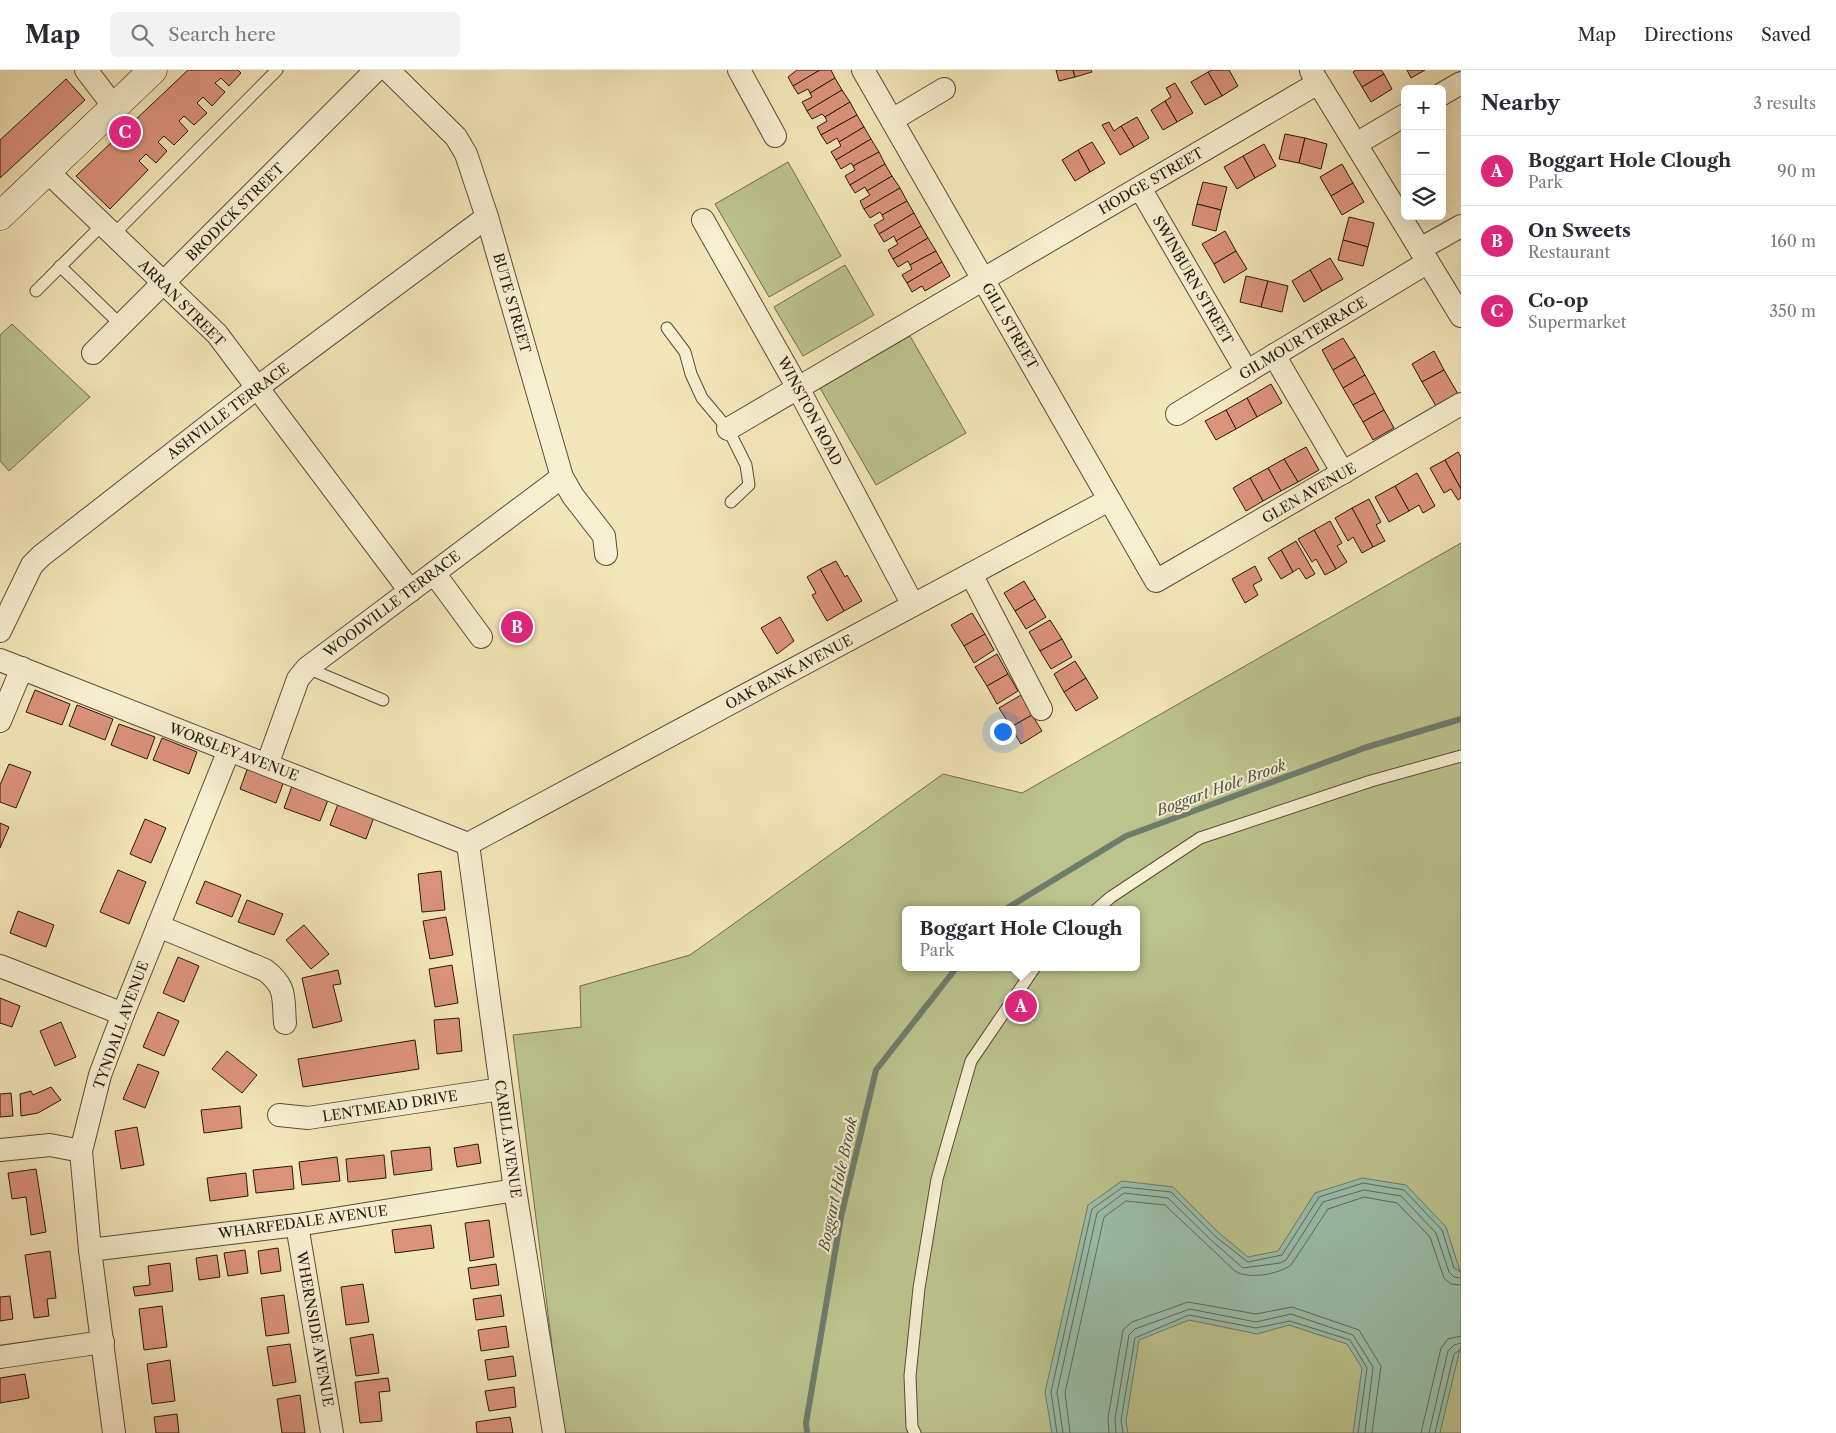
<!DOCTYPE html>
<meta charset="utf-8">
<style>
:root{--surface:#fff;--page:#f2f2f3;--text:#2b2b33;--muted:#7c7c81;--line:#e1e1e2;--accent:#db2777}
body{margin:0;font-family:"Libre Caslon Text",serif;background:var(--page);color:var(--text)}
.controls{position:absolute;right:15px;top:15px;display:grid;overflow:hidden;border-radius:8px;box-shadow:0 5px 20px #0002}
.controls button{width:45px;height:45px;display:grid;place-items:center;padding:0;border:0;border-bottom:1px solid var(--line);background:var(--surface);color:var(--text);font:25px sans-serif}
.you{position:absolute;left:1002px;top:661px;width:18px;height:18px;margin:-12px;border:4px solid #fff;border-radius:50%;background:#1a73e8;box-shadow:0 0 0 8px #1a73e833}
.badge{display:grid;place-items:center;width:32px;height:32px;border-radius:50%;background:var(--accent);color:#fff;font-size:16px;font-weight:700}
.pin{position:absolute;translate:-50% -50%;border:2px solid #fff;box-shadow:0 1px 5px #0006}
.popup{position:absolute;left:902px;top:836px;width:238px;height:65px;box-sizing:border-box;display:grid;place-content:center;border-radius:8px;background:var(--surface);filter:drop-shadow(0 1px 4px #0005);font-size:16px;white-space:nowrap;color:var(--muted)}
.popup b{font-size:19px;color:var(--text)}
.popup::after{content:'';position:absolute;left:50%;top:100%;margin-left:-10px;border:10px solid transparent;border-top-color:var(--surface)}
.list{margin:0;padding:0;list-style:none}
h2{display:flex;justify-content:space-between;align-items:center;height:65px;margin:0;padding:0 20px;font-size:21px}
h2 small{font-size:16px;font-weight:400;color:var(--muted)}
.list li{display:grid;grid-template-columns:32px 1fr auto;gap:15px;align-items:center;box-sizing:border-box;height:70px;padding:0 20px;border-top:1px solid var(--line)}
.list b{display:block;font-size:19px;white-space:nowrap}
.list p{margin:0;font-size:16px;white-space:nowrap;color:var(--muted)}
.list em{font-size:16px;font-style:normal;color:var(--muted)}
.icon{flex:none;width:28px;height:28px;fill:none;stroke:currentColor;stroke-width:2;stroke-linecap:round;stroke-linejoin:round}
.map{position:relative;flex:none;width:1461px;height:1363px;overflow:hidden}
header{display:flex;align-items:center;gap:30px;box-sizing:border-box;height:70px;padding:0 25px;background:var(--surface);border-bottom:1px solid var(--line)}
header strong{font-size:24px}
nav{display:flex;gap:28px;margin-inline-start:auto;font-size:18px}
.search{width:350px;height:45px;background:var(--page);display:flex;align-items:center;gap:12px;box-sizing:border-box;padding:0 18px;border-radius:8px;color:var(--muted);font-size:19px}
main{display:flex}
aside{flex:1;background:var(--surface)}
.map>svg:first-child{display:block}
.green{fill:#bcc48e;stroke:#726e4e;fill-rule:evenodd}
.water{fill:#9bc0ad;stroke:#6d7d6d}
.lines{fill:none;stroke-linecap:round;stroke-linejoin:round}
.shore{stroke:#616c5d;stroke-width:1}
.stream{stroke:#6d7d6d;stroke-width:6}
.building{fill:#dc937c;stroke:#27190d}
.lane-casing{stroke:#5a4c38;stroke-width:13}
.street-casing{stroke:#5a4c38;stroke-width:24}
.secondary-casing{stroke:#27190d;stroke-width:29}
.lane{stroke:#f7efd1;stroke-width:11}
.street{stroke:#f7efd1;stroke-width:22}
.secondary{stroke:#f7efd1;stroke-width:28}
.labels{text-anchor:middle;stroke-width:4;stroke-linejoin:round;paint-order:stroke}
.street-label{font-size:14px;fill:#27190d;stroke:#f7efd1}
.water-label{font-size:15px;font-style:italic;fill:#505345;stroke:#f7efd1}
</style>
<header>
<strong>Map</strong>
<div class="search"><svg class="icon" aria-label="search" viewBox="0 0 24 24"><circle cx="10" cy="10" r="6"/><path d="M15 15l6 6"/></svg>Search here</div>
<nav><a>Map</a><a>Directions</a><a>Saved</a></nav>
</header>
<main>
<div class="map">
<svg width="1461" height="1363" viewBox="0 0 1461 1363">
<rect width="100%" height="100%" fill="#f3e6b8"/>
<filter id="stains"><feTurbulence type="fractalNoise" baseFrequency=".004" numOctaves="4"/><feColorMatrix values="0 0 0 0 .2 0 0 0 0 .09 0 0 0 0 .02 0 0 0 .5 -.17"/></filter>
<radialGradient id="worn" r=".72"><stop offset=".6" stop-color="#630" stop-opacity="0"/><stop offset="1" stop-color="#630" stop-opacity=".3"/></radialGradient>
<!-- green -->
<g class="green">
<path d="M788,92L841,186L769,227L715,134Z"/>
<path d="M845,195L874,245L803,286L774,237Z"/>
<path d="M12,254L90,327L9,401L0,391V265Z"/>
<path d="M910,266L966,363L876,415L820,318Z"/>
<path d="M1461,473V1363H563L513,965L581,957L580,916L690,885L943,704L1022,723ZM906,840H1136V897H906Z"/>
</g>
<!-- water -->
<path class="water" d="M1362,1108L1406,1115L1446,1157L1461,1204V1275L1440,1363H1353L1362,1298L1347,1274L1289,1255L1257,1264L1189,1250L1139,1270L1126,1351L1128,1363H1052L1045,1322L1088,1135L1122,1111L1173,1117L1219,1163L1248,1187L1278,1181L1315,1123Z"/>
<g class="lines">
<!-- shore -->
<g class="shore">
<path d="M1057,1363L1051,1322L1092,1139L1123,1117L1171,1122L1216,1167L1248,1192L1282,1185L1319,1127L1363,1113L1404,1120L1442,1160L1454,1198L1461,1202"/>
<path d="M1063,1363L1057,1322L1097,1143L1124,1123L1168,1128L1212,1171L1243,1198L1280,1193L1286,1190L1323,1132L1364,1120L1401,1126L1436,1163L1449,1202L1454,1207L1461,1208"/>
<path d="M1070,1363L1065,1323L1104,1147L1126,1131L1165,1135L1235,1201C1248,1210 1279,1204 1291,1195L1328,1139L1364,1127L1397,1133L1430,1167L1444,1208L1451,1214L1461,1215"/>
<path d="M1109,1363L1108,1348L1123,1260L1132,1252L1188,1232L1256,1244L1292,1237L1359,1260L1381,1296L1372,1363"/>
<path d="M1116,1363L1115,1349L1129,1265L1135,1259L1190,1239L1256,1252L1291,1244L1353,1265L1373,1297L1365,1363"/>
<path d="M1123,1363L1121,1350L1135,1268L1189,1245L1256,1258L1290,1251L1350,1270L1367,1298L1358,1363"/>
<path d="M1421,1363L1441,1278L1448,1269L1461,1266"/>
<path d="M1429,1363L1448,1281L1454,1275L1461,1273"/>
<path d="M1435,1363L1454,1284L1461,1279"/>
</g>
<!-- stream -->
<g class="stream">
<path d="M1004,840L1126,766L1367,677L1461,649"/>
<path d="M807,1363L806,1353L841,1147L876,1000L957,897"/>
</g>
</g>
<!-- building -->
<g class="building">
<path d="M188,0H238L241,3L229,16L221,8L215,13L225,22L212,36L203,27L197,33L207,43L194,55L184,46L179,51L188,61L174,75L164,66L158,72L167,81L156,93L146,84L139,91L148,100L110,139L76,106Z"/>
<path d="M797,0H820L793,16L788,7Z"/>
<path d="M820,0H831L835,8L810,23L808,19L798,24L793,16Z"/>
<path d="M1056,0H1073L1075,7L1059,11Z"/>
<path d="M1073,0H1091L1092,2L1075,7Z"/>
<path d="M1212,0H1229L1238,16L1222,26L1208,2Z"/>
<path d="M1356,0H1381L1384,4L1362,17L1353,2Z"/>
<path d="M1407,0H1425L1411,8Z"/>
<path d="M1208,2L1222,26L1205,35L1191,12Z"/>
<path d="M1384,4L1392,19L1371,32L1362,17Z"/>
<path d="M835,8L842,20L807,41L802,32L812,27L810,23Z"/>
<path d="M66,9L85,30L0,108V70Z"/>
<path d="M1175,13L1193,43L1177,52L1165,31L1171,27L1166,18Z"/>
<path d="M842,20L850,32L825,47L822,44L812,49L807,41Z"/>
<path d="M1165,31L1177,52L1163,60L1151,40Z"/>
<path d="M850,32L857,45L821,65L817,57L827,51L825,47Z"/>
<path d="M857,45L864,57L839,72L837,68L827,74L821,65Z"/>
<path d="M1137,47L1149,68L1134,77L1121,56Z"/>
<path d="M1109,52L1114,61L1121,56L1134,77L1120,85L1102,55Z"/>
<path d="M864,57L871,69L836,90L831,82L841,76L839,72Z"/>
<path d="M1285,64L1305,68L1299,93L1279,89Z"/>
<path d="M1305,68L1327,74L1321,99L1299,93Z"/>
<path d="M871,69L879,82L853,96L851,93L841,99L836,90Z"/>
<path d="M1092,72L1105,93L1090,102L1078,80Z"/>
<path d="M1264,74L1276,96L1255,108L1243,86Z"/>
<path d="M1078,80L1090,102L1075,111L1062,90Z"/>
<path d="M879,82L885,94L850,115L845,106L855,100L853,96Z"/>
<path d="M1243,86L1255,108L1237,119L1224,97Z"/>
<path d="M885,94L892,106L867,121L865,117L855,123L850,115Z"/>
<path d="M1342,94L1353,113L1331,126L1320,107Z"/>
<path d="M892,106L900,118L864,139L860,131L870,125L867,121Z"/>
<path d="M1203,112L1227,117L1221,140L1197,134Z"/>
<path d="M1353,113L1364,132L1342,145L1331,126Z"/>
<path d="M900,118L907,131L882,145L880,142L870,148L864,139Z"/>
<path d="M907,131L914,143L879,164L874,155L884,149L882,145Z"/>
<path d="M1197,134L1221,140L1216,161L1192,155Z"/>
<path d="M914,143L921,156L896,171L894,166L884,172L879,164Z"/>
<path d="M1349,147L1374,153L1368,177L1343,170Z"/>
<path d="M921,156L928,168L893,189L888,180L898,174L896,171Z"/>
<path d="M1225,161L1236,181L1214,194L1202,174Z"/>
<path d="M928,168L936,181L910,195L908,191L898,197L893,189Z"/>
<path d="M1343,170L1368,177L1363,196L1338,190Z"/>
<path d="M936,181L942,192L907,213L902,205L912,199L910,195Z"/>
<path d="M1236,181L1247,199L1224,213L1214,194Z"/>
<path d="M1330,188L1343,209L1322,221L1310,200Z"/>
<path d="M942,192L950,206L925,221L922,216L912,222L907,213Z"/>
<path d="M1310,200L1322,221L1304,232L1292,211Z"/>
<path d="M1246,206L1268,211L1261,237L1240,232Z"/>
<path d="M1268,211L1288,216L1282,242L1261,237Z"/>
<path d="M1343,268L1355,287L1333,300L1322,280Z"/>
<path d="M1434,281L1444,300L1422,312L1412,294Z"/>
<path d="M1355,287L1365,305L1343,318L1333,300Z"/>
<path d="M1444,300L1458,324L1436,336L1422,312Z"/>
<path d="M1365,305L1375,323L1353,335L1343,318Z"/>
<path d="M1271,314L1282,333L1257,347L1247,328Z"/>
<path d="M1375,323L1384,340L1363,352L1353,335Z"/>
<path d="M1247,328L1257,347L1236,359L1226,340Z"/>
<path d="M1226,340L1236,359L1216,370L1205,351Z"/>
<path d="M1384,340L1394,358L1373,370L1363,352Z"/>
<path d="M1306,377L1319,400L1298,412L1284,389Z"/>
<path d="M1458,382L1461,387V419L1445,390Z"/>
<path d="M1284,389L1298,412L1281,421L1268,398Z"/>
<path d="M1445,390L1461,419V428L1458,430L1451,419L1444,423L1430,398Z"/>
<path d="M1268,398L1281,421L1263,431L1250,408Z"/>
<path d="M1417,403L1435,436L1423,443L1419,435L1409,441L1395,416Z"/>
<path d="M1250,408L1263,431L1246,441L1233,418Z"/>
<path d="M1395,416L1409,441L1389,452L1375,427Z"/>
<path d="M1369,429L1381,452L1376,455L1385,471L1373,477L1352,438Z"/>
<path d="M1352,438L1373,477L1362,483L1353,467L1348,471L1335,448Z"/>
<path d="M1330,451L1342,473L1337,476L1347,492L1336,499L1314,460Z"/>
<path d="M1314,460L1336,499L1325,505L1316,489L1312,492L1298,469Z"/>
<path d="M1296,471L1315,504L1306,509L1299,498L1293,502L1281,480Z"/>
<path d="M1281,480L1293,502L1281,509L1268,488Z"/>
<path d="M836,491L845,507L847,505L862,531L844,541L820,499Z"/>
<path d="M1255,496L1262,510L1253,515L1258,525L1245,533L1232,509Z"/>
<path d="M820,499L844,541L827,551L812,525L816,523L807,507Z"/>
<path d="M1024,511L1035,529L1015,541L1004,523Z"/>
<path d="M1035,529L1046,547L1026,559L1015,541Z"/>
<path d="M972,543L985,564L964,576L951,555Z"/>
<path d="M780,547L794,571L777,584L761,558Z"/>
<path d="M1050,550L1062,569L1040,581L1029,562Z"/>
<path d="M985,564L994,580L974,593L964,576Z"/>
<path d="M1062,569L1072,587L1051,599L1040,581Z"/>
<path d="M997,584L1008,604L987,616L975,597Z"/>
<path d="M1075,591L1086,608L1064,622L1054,604Z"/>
<path d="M1008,604L1018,621L997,634L987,616Z"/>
<path d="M1086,608L1098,628L1076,641L1064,622Z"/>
<path d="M35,620L70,634L62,655L26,642Z"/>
<path d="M1021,625L1032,645L1011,657L999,638Z"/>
<path d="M77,635L113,649L105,670L69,656Z"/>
<path d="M1032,645L1042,661L1021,674L1011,657Z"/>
<path d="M119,654L155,667L147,689L111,675Z"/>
<path d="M162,668L197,682L189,704L153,690Z"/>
<path d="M9,694L31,702L16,738L0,732V715Z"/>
<path d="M248,697L284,711L276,733L240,719Z"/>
<path d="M292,716L328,730L320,751L284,738Z"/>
<path d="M338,734L374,747L366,769L330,755Z"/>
<path d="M145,749L166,758L151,793L130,784Z"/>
<path d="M0,753L9,757L0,778Z"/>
<path d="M118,800L146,812L129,854L100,842Z"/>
<path d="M441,801L445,840L422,842L418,804Z"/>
<path d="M205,811L241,825L232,847L196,833Z"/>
<path d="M247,830L283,844L274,865L238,852Z"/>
<path d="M18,841L54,855L46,877L10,863Z"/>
<path d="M446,847L453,885L430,889L423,851Z"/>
<path d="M304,855L329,884L311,899L286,870Z"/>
<path d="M178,887L199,896L184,932L163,923Z"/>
<path d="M452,895L458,933L435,937L429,899Z"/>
<path d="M338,900L341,914L333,915L342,951L313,958L302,908Z"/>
<path d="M0,928L20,936L12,957L0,953Z"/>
<path d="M158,942L179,951L164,986L143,977Z"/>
<path d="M459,948L462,981L437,984L434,950Z"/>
<path d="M61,952L76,987L55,996L40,961Z"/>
<path d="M415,970L419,999L303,1017L298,989Z"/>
<path d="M227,981L257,1005L242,1023L212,999Z"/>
<path d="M138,994L159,1002L145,1038L123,1029Z"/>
<path d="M51,1017L61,1030L38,1043L21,1046L20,1024L31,1021L33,1025Z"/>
<path d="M11,1023L13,1046L0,1047V1024Z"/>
<path d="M240,1036L242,1058L204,1063L201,1040Z"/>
<path d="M137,1057L144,1095L121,1099L115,1061Z"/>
<path d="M478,1074L481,1093L457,1097L454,1078Z"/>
<path d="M430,1077L432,1100L394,1105L391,1081Z"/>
<path d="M384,1085L386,1108L348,1112L346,1089Z"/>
<path d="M337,1087L340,1111L302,1115L299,1092Z"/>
<path d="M292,1096L294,1119L256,1123L253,1100Z"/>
<path d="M36,1099L46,1162L31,1165L26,1127L12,1129L8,1103Z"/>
<path d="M246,1103L248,1126L210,1131L207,1108Z"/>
<path d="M489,1150L494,1187L470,1191L465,1153Z"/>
<path d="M431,1155L434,1178L395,1183L392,1160Z"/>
<path d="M278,1178L281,1201L261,1204L258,1181Z"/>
<path d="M245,1180L248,1203L228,1206L224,1183Z"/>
<path d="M50,1181L56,1228L47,1229L49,1246L34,1248L25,1185Z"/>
<path d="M217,1185L220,1207L199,1210L196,1188Z"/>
<path d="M170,1193L173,1221L135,1226L133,1217L150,1215L148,1196Z"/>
<path d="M496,1194L499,1215L471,1219L468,1198Z"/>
<path d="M363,1214L369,1252L346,1255L341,1217Z"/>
<path d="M284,1225L289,1263L266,1266L261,1228Z"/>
<path d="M501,1225L504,1246L476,1250L473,1229Z"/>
<path d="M10,1226L13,1249L0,1251V1227Z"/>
<path d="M162,1236L167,1277L144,1280L139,1239Z"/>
<path d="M506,1256L509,1277L481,1281L478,1260Z"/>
<path d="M373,1264L379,1303L356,1306L350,1268Z"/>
<path d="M290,1274L296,1312L273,1316L267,1277Z"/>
<path d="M513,1286L516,1306L488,1310L485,1290Z"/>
<path d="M170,1290L175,1331L152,1334L147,1294Z"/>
<path d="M25,1304L29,1328L0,1333V1308Z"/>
<path d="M388,1308L390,1321L379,1322L382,1351L360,1353L355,1312Z"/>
<path d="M514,1317L516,1337L489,1341L485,1321Z"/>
<path d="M300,1325L305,1363H282L277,1329Z"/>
<path d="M177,1344L179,1363H156L154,1347Z"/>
<path d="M510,1347L513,1363H477L476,1352Z"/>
</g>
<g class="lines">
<!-- lane casing -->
<g class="lane-casing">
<g id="lane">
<path d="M113,165L277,0"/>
<path d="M60,196L121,255"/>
<path d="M36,221L102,155"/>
<path d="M667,258L685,282L691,304L702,328L728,359L746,395L749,415L731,432"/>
<path d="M307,598L383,630"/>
<path d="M1096,840L1111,827L1200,768L1371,711L1461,686"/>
<path d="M915,1363L912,1357L910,1306L919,1218L937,1109L971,991L1035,897"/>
</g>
</g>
<!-- street casing -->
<g class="street-casing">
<g id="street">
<path d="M86,0L115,38"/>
<path d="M388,0L456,67L466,84L487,147L562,407L573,426L604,466L606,484"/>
<path d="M739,0L775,66"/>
<path d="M863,0L1156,511L1461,334"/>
<path d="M1311,1L1461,246"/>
<path d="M1442,24L1461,13"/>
<path d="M892,50L944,19"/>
<path d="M1356,74L1405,45"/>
<path d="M48,102L217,264L410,521"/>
<path d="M1140,118L1247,302"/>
<path d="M703,150L798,318L913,535"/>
<path d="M1420,179L1461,156"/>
<path d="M93,283L376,0"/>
<path d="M1274,285L1343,403"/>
<path d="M1177,344L1428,192"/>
<path d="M728,359L1318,13"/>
<path d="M434,503L481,567"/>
<path d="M971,504L1041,639"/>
<path d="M0,561L32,495L41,486L258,317L487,147"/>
<path d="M0,590L468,774"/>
<path d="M0,651L22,598"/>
<path d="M267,695L298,609L307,598L562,407"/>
<path d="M468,774L1109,430"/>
<path d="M468,774L515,1120L554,1363"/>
<path d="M158,856L265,900C287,917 283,927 285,953"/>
<path d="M0,896L123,944"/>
<path d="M279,1045L308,1048L501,1019"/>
<path d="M0,1080L50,1075L81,1081"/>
<path d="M297,1155L332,1363"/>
<path d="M90,1180L297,1155L515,1120"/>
<path d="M0,1287L103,1272"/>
<path d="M114,1363L90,1180L81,1081L100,1005L123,944L229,680"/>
</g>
</g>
<!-- secondary casing -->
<g class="secondary-casing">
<path id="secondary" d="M0,146L153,0"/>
</g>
<!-- lane -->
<use href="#lane" class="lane"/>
<!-- street -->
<use href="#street" class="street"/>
<!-- secondary -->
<use href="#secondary" class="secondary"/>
</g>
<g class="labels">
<!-- street labels -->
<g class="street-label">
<text transform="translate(1151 111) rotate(-30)" y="5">HODGE STREET</text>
<text transform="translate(235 142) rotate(-45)" y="5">BRODICK STREET</text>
<text transform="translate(1193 210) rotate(60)" y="5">SWINBURN STREET</text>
<text transform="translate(182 233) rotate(45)" y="5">ARRAN STREET</text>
<text transform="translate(512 233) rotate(74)" y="5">BUTE STREET</text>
<text transform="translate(1010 256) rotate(60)" y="5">GILL STREET</text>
<text transform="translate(1303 268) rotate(-31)" y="5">GILMOUR TERRACE</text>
<text transform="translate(228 341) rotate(-37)" y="5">ASHVILLE TERRACE</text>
<text transform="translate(810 341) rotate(62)" y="5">WINSTON ROAD</text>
<text transform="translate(1309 423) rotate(-30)" y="5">GLEN AVENUE</text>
<text transform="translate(392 534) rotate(-37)" y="5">WOODVILLE TERRACE</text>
<text transform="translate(789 602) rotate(-28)" y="5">OAK BANK AVENUE</text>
<text transform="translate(234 682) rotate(21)" y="5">WORSLEY AVENUE</text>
<text transform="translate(121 955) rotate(-70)" y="5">TYNDALL AVENUE</text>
<text transform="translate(390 1036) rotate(-9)" y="5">LENTMEAD DRIVE</text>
<text transform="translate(508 1069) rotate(82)" y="5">CARILL AVENUE</text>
<text transform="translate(303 1152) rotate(-8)" y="5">WHARFEDALE AVENUE</text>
<text transform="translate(315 1259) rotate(80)" y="5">WHERNSIDE AVENUE</text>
</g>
<!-- water labels -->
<g class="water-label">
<text transform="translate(1221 718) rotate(-20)" y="5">Boggart Hole Brook</text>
<text transform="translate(838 1114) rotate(-78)" y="5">Boggart Hole Brook</text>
</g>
</g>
<rect width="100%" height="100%" filter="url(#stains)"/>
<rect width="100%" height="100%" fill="url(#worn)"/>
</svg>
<div class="controls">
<button>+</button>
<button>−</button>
<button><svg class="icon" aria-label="layers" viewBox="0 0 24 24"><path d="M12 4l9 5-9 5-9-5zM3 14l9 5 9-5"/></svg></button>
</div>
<div class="you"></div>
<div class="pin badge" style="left:1021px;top:936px">A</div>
<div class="popup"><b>Boggart Hole Clough</b>Park</div>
<div class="pin badge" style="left:517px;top:557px">B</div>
<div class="pin badge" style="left:125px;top:62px">C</div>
</div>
<aside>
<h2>Nearby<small>3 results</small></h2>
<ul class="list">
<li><span class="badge">A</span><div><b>Boggart Hole Clough</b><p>Park</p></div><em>90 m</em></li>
<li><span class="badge">B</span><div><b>On Sweets</b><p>Restaurant</p></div><em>160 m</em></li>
<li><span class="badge">C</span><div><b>Co-op</b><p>Supermarket</p></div><em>350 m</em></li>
</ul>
</aside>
</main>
